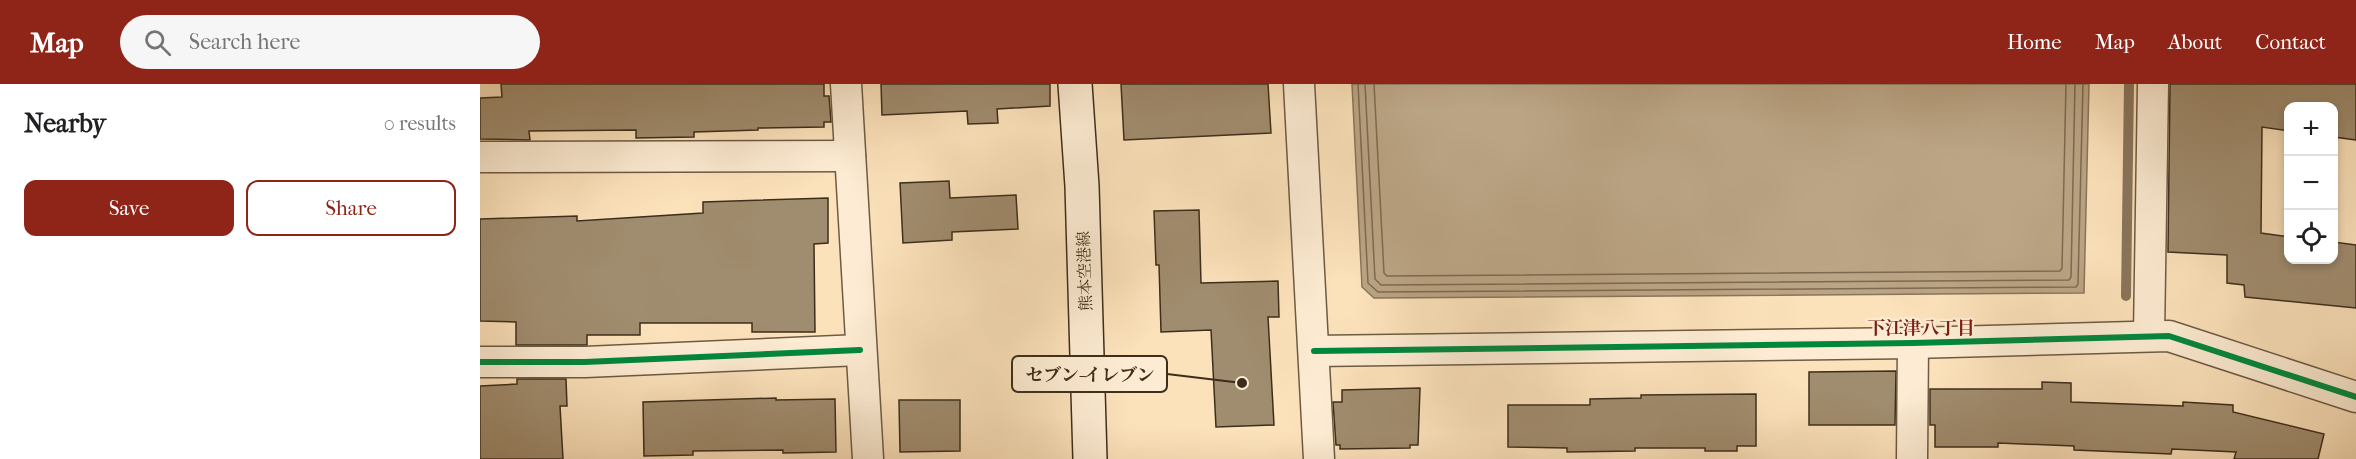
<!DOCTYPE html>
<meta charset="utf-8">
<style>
:root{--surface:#fff;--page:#f6f6f6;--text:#202124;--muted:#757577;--line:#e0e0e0;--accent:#8f2418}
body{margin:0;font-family:"IM FELL French Canon","Noto Serif JP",serif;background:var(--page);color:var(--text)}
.controls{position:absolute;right:18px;top:18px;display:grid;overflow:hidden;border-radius:12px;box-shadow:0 3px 9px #0003}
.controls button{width:54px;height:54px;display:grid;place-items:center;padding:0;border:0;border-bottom:2px solid var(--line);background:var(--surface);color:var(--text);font:30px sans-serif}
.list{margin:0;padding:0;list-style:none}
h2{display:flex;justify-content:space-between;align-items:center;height:78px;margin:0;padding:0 24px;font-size:26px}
h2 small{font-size:20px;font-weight:400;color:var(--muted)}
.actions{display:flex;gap:12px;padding:18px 24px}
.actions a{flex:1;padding:14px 0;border:2px solid var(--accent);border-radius:12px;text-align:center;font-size:21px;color:var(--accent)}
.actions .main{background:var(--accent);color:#fff}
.icon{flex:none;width:33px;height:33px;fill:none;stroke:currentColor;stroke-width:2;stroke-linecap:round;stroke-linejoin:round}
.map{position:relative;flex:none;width:1876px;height:375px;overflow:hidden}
header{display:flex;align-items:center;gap:36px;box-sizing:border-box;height:84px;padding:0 30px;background:var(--accent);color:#fff}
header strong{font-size:28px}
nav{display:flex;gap:33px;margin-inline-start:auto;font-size:21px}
.search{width:420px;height:54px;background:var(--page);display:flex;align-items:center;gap:15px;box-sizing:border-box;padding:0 21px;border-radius:33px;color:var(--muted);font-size:22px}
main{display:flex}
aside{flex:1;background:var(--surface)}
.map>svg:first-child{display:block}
.water{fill:#bba585;stroke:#89755b;stroke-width:1.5}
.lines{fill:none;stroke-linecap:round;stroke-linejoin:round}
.shore{stroke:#7c6a50;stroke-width:1.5}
.stream{stroke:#89755b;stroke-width:10}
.building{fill:#a08c6e;stroke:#3d2e1b;stroke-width:1.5}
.minor-casing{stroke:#6d5b43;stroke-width:33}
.secondary-casing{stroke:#3d2e1b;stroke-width:36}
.minor{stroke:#fdecd3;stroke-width:30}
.secondary{stroke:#fdecd3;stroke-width:33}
.cycleway-casing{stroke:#fdecd3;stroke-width:10}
.cycleway{stroke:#00873e;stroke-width:6}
.labels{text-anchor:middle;stroke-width:4.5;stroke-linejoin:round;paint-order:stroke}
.street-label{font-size:16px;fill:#3d2e1b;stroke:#fdecd3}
.neighbourhood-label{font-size:18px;font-weight:bold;fill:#7a1f14;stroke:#fdecd3}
.leader{fill:none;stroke:#3d2e1b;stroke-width:2}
.callout-dot{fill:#3d2e1b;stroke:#fdecd3;stroke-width:2}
.callout{fill:#fdecd3;stroke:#3d2e1b;stroke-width:2}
.callout-label{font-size:18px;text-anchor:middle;font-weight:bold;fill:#3d2e1b}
</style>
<header>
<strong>Map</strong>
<div class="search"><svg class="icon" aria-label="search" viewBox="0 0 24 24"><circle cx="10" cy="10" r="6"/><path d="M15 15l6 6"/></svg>Search here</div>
<nav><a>Home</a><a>Map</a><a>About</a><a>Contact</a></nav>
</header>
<main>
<aside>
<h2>Nearby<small>0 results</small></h2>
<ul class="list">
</ul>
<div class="actions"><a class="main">Save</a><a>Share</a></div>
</aside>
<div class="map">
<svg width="1876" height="375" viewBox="0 0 1876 375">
<rect width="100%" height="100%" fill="#fce2bb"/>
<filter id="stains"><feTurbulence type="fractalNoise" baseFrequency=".00333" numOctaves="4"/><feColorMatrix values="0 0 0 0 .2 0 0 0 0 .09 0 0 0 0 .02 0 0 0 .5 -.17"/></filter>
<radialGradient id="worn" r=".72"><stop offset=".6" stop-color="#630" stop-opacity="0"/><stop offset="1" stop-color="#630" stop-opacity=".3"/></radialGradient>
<!-- water -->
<path class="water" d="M872,0H1609L1604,209L894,214L882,203Z"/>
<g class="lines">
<!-- shore -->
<g class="shore">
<path d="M878,0L888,199L898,208L1596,203L1598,200L1603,0"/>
<path d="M885,0L895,195L901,201L1589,196L1591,193L1595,0"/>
<path d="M894,0L904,189L907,192L1580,187L1582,184L1586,0"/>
</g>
<!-- stream -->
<path class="stream" d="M1646,212L1649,0"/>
</g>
<!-- building -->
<g class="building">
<path d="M21,0H344V12H349L351,38H344V43L278,44V46L214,48V53L156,54V46L49,47L50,56L0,55V14L22,13Z"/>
<path d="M401,0H570V22L517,25L518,39L488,40L487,27L402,31Z"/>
<path d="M641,0H788L791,49L644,56Z"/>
<path d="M1690,0H1876V56L1854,53V22H1809V47L1782,43L1781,149L1809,153V176H1854V158L1876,161V224L1765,213L1764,201L1747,199V171L1688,168Z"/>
<path d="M469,97L470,114L536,111L538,145L472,148V156L423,159L420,99Z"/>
<path d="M348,114V159L334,160L335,248H272V239H160V251H107V261H36V238L0,237V135L97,132V137L223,129V118Z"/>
<path d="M719,126L721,199L798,197L799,233H788L794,341L736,343L731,246L681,248L679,181H676L674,127Z"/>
<path d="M1416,287L1415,341H1329V288Z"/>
<path d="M37,295H86L87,322H80L83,375H0V302L37,300Z"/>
<path d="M1562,298L1591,299V318L1703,322V318L1753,321V328L1844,350L1838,375H1754L1756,368L1692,365L1691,370L1594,366V362L1518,359V363H1455V341H1450V305H1562Z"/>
<path d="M940,304L938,361H930V364L860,365V361H856L853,318H862V306Z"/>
<path d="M1276,310V362H1257V367H1225V364H1155V367L1087,368V364L1028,363V321H1110V315L1161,314V311Z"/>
<path d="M296,314V316L355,315L356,368L303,369V366L213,367V371L164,372L163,318Z"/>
<path d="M419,316H480V367L420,368Z"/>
</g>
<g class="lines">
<!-- minor casing -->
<g class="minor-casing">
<g id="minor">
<path d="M366,0L388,375"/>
<path d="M819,0L839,375"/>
<path d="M0,73L370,72"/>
<path d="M1669,251L1673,0"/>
<path d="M834,267L1433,259L1689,252L1876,313"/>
<path d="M0,278H105L380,266"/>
<path d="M1432,375L1433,259"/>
</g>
</g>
<!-- secondary casing -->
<g class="secondary-casing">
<path id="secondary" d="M595,0L602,102L610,375"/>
</g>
<!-- minor -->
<use href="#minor" class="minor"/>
<!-- secondary -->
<use href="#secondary" class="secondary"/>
<!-- cycleway casing -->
<g class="cycleway-casing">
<g id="cycleway">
<path d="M834,267L1433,259L1689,252L1876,313"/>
<path d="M0,278H105L380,266"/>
</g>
</g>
<!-- cycleway -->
<use href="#cycleway" class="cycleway"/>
</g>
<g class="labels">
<!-- street labels -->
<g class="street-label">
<text transform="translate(604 187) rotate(-92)" y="6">熊本空港線</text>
</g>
<!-- neighbourhood labels -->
<g class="neighbourhood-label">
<text x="1441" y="250">下江津八丁目</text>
</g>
</g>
<!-- callouts -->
<path class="leader" d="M762 299L687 290"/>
<circle class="callout-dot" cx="762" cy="299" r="6"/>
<rect class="callout" x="532" y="272" width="155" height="36" rx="6"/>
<g class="callout-label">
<text x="610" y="297">セブン-イレブン</text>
</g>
<rect width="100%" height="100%" filter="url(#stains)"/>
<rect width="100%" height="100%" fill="url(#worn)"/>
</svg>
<div class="controls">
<button>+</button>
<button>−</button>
<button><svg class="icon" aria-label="locate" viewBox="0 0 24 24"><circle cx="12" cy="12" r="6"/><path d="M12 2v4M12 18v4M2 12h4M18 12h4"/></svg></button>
</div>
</div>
</main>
